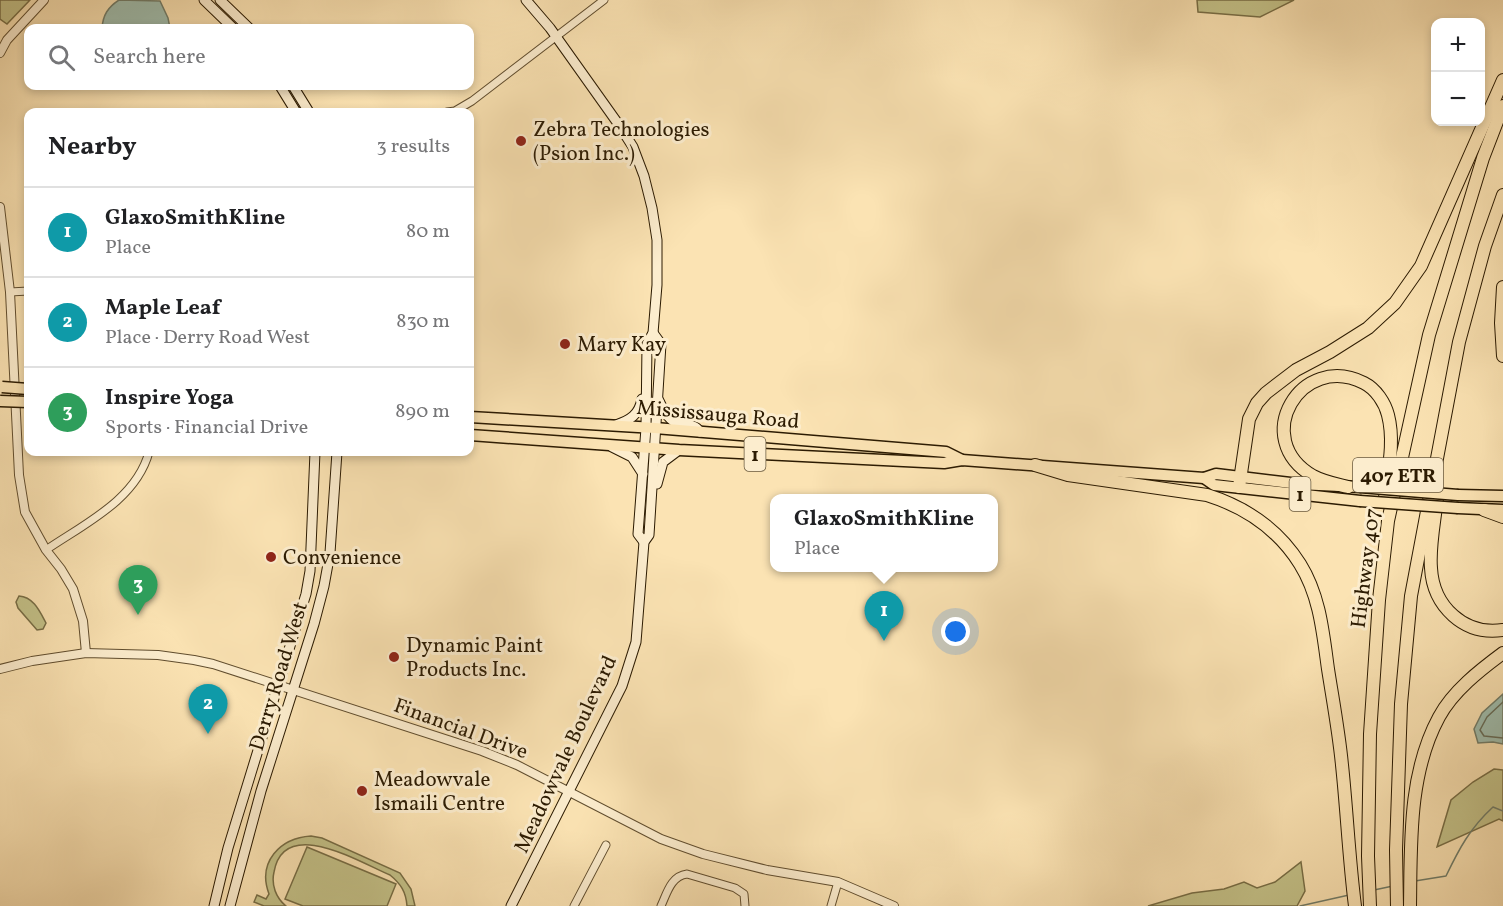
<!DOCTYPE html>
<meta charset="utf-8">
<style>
:root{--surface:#fff;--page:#f2f2f2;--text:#202124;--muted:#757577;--line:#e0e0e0;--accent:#d93025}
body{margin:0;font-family:Vollkorn,serif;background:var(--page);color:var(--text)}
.controls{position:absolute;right:18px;top:18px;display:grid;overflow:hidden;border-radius:12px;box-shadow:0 3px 9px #0003}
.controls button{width:54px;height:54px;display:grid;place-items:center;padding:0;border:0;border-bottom:2px solid var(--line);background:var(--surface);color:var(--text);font:30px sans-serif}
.you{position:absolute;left:956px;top:632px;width:21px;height:21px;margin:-15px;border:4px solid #fff;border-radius:50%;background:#1a73e8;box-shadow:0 0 0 9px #1a73e833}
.badge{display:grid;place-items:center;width:39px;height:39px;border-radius:50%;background:var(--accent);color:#fff;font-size:20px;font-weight:700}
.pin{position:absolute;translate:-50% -50px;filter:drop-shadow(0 2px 3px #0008)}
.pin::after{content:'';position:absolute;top:32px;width:21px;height:18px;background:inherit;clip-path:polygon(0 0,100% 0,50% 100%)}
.popup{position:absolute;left:770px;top:494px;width:228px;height:78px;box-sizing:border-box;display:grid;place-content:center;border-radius:12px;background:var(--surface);filter:drop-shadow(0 2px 4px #0005);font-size:20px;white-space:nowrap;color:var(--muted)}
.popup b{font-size:22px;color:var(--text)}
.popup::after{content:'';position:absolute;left:50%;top:100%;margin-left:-12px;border:12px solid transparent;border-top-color:var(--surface)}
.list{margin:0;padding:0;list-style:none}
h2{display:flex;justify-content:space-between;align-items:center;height:78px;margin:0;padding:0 24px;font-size:26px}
h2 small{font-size:20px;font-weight:400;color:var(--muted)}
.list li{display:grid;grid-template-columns:39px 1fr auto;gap:18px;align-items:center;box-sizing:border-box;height:90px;padding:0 24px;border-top:2px solid var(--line)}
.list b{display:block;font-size:22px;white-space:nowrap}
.list p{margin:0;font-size:20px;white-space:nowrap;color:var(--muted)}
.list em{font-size:20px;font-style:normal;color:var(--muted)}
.icon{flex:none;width:33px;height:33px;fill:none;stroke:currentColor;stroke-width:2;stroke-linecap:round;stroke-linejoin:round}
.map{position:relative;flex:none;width:1503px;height:906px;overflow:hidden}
.search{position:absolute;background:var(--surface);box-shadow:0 3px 9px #0003;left:24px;top:24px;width:450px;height:66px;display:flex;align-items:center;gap:15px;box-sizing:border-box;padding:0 21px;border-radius:12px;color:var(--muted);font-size:22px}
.panel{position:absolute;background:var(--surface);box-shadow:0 3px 9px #0003;left:24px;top:108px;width:450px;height:348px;border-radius:12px}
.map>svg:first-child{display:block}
.green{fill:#c4c289;stroke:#786e46;stroke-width:1.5}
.water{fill:#9fbeaf;stroke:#717d6a;stroke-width:1.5}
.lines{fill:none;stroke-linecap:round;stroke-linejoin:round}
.shore{stroke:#666c58;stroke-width:1.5}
.stream{stroke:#717d6a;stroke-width:1.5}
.minor-casing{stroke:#604d2e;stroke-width:9}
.tertiary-casing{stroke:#604d2e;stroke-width:10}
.secondary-casing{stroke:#2c1b02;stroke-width:11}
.primary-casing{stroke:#2c1b02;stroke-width:13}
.motorway-casing{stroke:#2c1b02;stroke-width:14}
.minor{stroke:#fcedce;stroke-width:7}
.tertiary{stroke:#fcedce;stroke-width:8}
.secondary{stroke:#fcedce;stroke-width:9}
.primary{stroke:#fbe3b3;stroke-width:10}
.motorway{stroke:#fbe3b3;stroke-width:12}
.primary-bridge-casing{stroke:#2c1b02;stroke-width:13;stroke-linecap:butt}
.primary-bridge{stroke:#fbe3b3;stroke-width:10}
.poi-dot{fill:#8f2418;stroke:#fcedce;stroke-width:2}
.labels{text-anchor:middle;stroke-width:6;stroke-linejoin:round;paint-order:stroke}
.shield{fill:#fcedce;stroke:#6a5a3f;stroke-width:1.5}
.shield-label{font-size:20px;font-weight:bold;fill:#2c1b02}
.poi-label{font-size:21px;fill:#2c1b02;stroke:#fcedce;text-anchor:start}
.street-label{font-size:21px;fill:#2c1b02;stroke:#fcedce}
</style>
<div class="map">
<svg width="1503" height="906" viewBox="0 0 1503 906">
<rect width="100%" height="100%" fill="#fbe3b3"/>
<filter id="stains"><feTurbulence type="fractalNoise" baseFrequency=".00333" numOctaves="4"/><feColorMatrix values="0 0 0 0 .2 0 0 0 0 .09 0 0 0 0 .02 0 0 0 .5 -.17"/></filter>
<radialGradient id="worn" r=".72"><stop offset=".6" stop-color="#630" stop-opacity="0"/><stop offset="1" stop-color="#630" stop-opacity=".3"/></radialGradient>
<!-- green -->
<g class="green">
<path d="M0,0H30L7,24L0,19Z"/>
<path d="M1197,0H1294L1260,17L1198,12Z"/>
<path d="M19,596C34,597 40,612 46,623L43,629L37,630L18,608L16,602Z"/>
<path d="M1494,769L1503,770V821L1499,819L1437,847L1451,800L1473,782Z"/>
<path d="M311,836L322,838L400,873L411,889L415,906H407C406,892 401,884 390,875C361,863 284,815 274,872C271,885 276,898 286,906H264L254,902L257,895L266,899L269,894C257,862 280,838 311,836Z"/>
<path d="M307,847L396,884L387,906H303L285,899Z"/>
<path d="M1301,862L1305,891L1297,906H1148L1192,893L1224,889L1244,882L1257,888L1275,882Z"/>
</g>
<!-- water -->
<g class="water">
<path d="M119,0L160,1L168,18L170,28H102C103,15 108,7 119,0Z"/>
<path d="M1503,694V744L1493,742L1478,743L1474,729L1482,713Z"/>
</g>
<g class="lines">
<!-- shore -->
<path class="shore" d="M1503,702L1487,717L1480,730L1484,736L1503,738"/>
<!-- stream -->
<g class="stream">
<path d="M1415,881L1446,876C1459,849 1470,828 1493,807L1503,811"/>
<path d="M1374,890L1393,886"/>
<path d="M1300,906L1349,895"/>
</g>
<!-- minor casing -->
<g class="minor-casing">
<g id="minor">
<path d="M447,112L455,111L472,101L604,0"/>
<path d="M10,292L28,291"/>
<path d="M46,550C84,524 136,500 149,452"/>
<path d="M574,906L606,845"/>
<path d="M661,906C667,893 671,876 687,874L735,888L744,894L745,906"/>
<path d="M831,906L838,882"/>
</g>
</g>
<!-- tertiary casing -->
<g class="tertiary-casing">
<g id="tertiary">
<path d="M0,53L7,40L44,0"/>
<path d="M0,207L10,292L19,475L25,512L46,550L61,569L73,589L83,621L86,653"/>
<path d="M0,669L32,661L86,653L158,655L194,660L213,664L482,751L517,765L661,839L703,854L767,870L838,882L894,906"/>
</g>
</g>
<!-- secondary casing -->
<g class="secondary-casing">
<g id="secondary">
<path d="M204,0L233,28"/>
<path d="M220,0L249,28"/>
<path d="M526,0L550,28L619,125L633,147L644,176L652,208L657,240V285L653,333L647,344L646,428L638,534L644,542"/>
<path d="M280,86L296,112"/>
<path d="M293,86L309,112"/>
<path d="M658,399C662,406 665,416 673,421C682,427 693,421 700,432"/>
<path d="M616,425C630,420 639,415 642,399"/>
<path d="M612,447L632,457L643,474"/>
<path d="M657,484L663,462L679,450"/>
<path d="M214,906L228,848L306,594L310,571L315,452"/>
<path d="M230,906L261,791L314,624L324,586L330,553L337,452"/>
<path d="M511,906L622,686L636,642L644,542L649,535L661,344L653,333"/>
</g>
</g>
<!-- primary casing -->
<g class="primary-casing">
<g id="primary">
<path d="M470,417L655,428L946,452L962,460"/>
<path d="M470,435L679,450L944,463L962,460L1204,478L1216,474L1299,484L1360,487"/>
<path d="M1204,478L1214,485L1360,501"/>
<path d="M1458,495L1503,496"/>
<path d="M1458,508L1503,510"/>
</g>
</g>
<!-- motorway casing -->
<g class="motorway-casing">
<g id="motorway">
<path d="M1503,287L1501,323L1503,356"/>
<path d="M1035,465L1068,475L1207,495C1245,507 1278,529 1300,564C1320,596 1323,633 1328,669C1333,701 1339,733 1342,765C1347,812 1349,859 1355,906"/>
<path d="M1239,487L1249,419L1257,403L1266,393L1296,370L1330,352L1368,328L1395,303L1421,266L1503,80"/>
<path d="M1348,487C1336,484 1324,482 1313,476C1249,439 1301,351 1364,383C1376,389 1385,403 1388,415C1395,442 1388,471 1385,498"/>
<path d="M1437,498C1435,519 1429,547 1431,568C1433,606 1464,636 1503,630"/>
<path d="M1484,510L1503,517"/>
<path d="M1370,906L1368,856L1370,734L1379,600L1388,521L1429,335L1483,158L1503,106"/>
<path d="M1397,906L1396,850L1401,704L1411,596L1459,342L1485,246L1503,195"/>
<path d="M1410,906C1411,844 1408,774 1439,717C1453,691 1480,670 1503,653"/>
</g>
</g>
<!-- minor -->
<use href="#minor" class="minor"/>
<!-- tertiary -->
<use href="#tertiary" class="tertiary"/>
<!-- secondary -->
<use href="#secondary" class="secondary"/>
<!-- primary -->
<use href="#primary" class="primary"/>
<!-- motorway -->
<use href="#motorway" class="motorway"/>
<!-- primary-bridge casing -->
<g class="primary-bridge-casing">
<g id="primary-bridge">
<path d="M2,387L28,389"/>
<path d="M0,401L28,402"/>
<path d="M1360,487L1458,495"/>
<path d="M1360,501L1458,508"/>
</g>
</g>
<!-- primary-bridge -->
<use href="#primary-bridge" class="primary-bridge"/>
</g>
<!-- markers -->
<g class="poi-dot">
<circle cx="521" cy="141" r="6"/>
<circle cx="565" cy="344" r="6"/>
<circle cx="271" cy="557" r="6"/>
<circle cx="394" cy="657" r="6"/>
<circle cx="362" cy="791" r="6"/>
</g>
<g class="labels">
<!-- shield labels -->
<g class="shield">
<rect x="744.5" y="437" width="21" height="34" rx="4.5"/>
<rect x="1353" y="458" width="90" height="34" rx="4.5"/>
<rect x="1289.5" y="477" width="21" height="34" rx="4.5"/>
</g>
<g class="shield-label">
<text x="755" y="461">1</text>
<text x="1398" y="482">407 ETR</text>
<text x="1300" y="501">1</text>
</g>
<!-- poi labels -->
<g class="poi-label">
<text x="533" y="136">Zebra Technologies<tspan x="533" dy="24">(Psion Inc.)</tspan></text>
<text x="577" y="351">Mary Kay</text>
<text x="283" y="564">Convenience</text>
<text x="406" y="652">Dynamic Paint<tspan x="406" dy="24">Products Inc.</tspan></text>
<text x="374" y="786">Meadowvale<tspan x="374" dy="24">Ismaili Centre</tspan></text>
</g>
<!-- street labels -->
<g class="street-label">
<text transform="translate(718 414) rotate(5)" y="7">Mississauga Road</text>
<text transform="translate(1365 568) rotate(-83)" y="7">Highway 407</text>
<text transform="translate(278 676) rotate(-73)" y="7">Derry Road West</text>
<text transform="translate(461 728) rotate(20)" y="7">Financial Drive</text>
<text transform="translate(565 754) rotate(-65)" y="7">Meadowvale Boulevard</text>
</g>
</g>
<rect width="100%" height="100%" filter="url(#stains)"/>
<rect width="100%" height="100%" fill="url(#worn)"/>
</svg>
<div class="controls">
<button>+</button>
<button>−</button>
</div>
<div class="you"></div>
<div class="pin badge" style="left:884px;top:641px;background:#0f9aa8">1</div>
<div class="popup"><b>GlaxoSmithKline</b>Place</div>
<div class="pin badge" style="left:208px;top:734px;background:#0f9aa8">2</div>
<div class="pin badge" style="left:138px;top:615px;background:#2e9e5b">3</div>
<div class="search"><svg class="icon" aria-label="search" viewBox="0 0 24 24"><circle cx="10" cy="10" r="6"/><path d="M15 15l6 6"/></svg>Search here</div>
<section class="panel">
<h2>Nearby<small>3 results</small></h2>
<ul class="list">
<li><span class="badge" style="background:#0f9aa8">1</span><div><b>GlaxoSmithKline</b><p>Place</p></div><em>80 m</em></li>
<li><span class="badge" style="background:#0f9aa8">2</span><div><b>Maple Leaf</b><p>Place · Derry Road West</p></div><em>830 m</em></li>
<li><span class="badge" style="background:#2e9e5b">3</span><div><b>Inspire Yoga</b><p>Sports · Financial Drive</p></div><em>890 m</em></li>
</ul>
</section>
</div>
